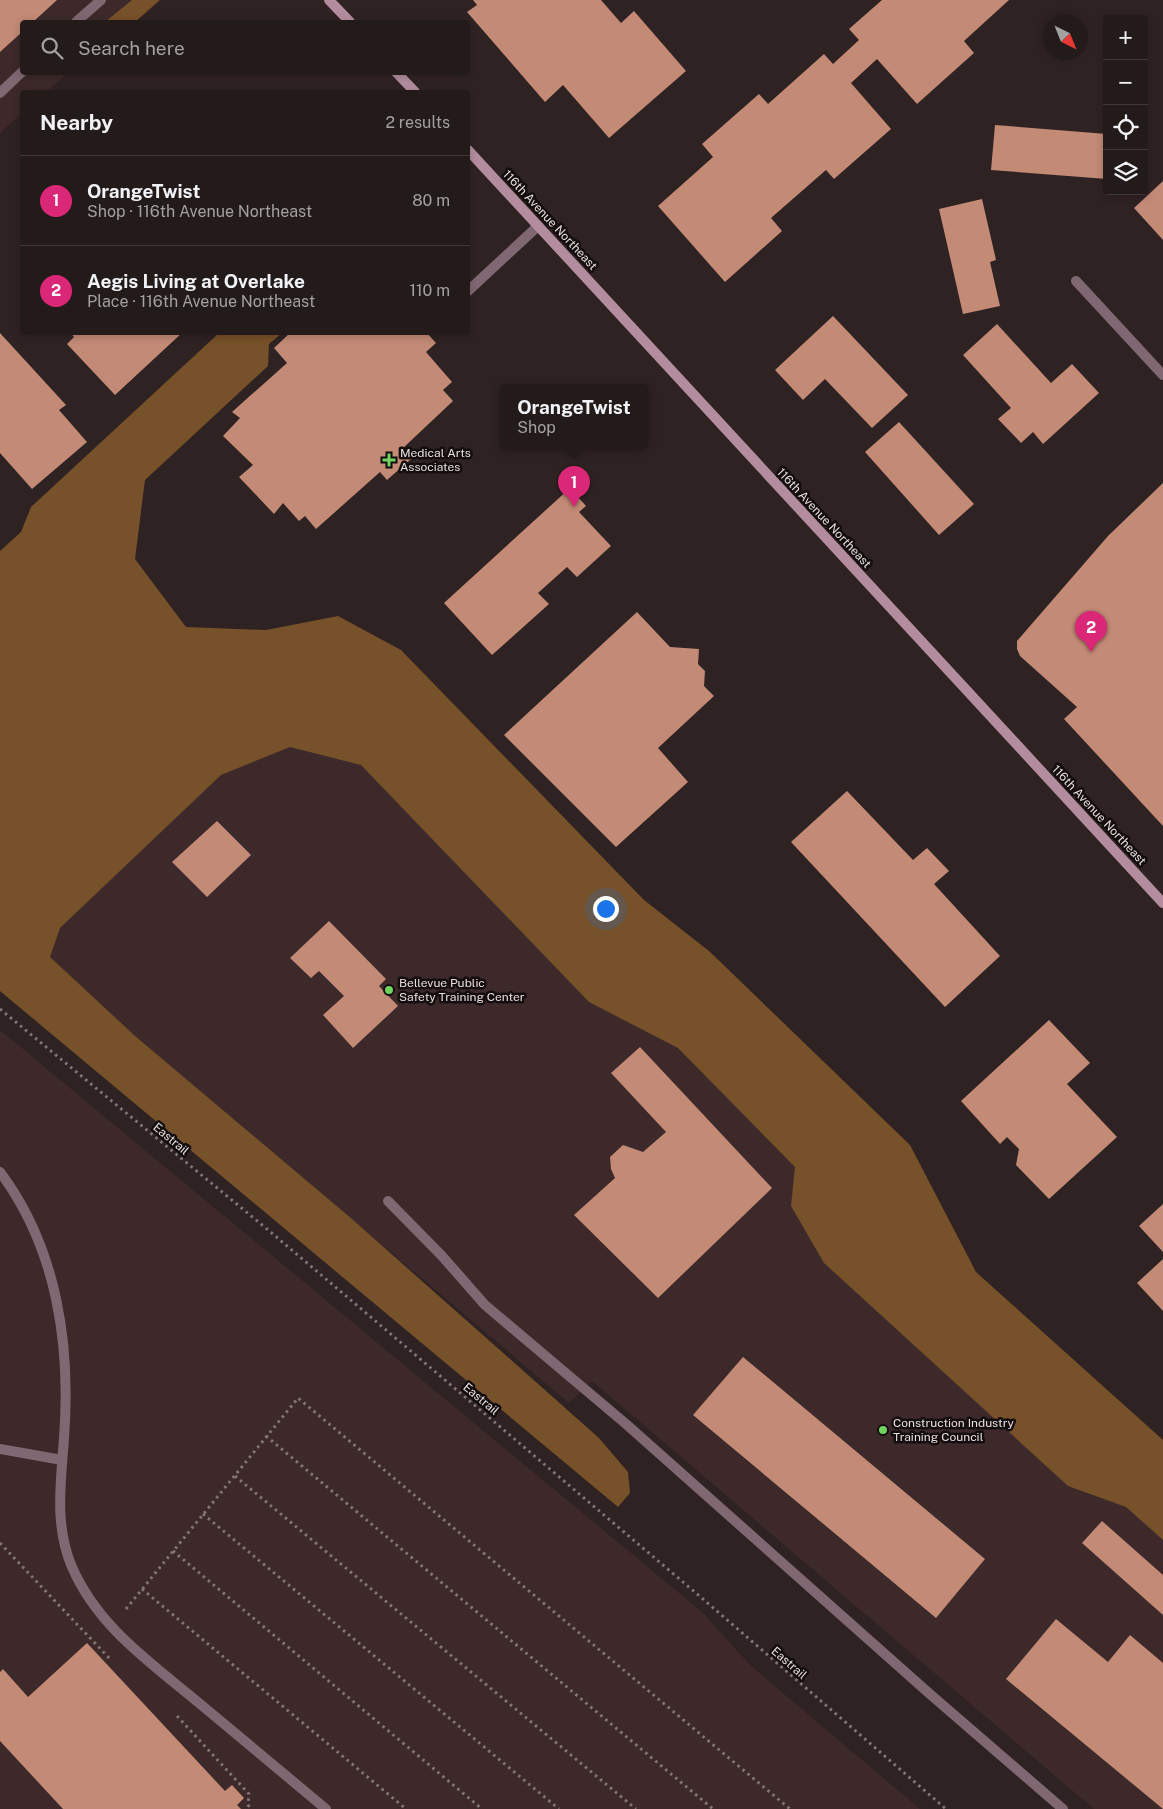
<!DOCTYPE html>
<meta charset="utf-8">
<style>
:root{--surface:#231a1a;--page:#2f2727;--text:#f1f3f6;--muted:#a3a1a2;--line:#403839;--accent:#db2777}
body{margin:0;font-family:"Public Sans",sans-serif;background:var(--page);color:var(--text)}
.controls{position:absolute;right:15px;top:15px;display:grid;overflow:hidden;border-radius:5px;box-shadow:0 2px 8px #0003}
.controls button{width:45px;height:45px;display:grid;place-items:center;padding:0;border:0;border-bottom:1px solid var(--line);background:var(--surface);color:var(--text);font:25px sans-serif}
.compass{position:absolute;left:1043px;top:15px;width:45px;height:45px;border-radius:50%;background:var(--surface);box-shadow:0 2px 8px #0003;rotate:137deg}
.you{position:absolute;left:605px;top:908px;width:18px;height:18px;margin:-12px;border:4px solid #fff;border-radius:50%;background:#1a73e8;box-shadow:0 0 0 8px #1a73e833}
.badge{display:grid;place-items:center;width:32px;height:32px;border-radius:50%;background:var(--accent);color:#fff;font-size:16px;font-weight:700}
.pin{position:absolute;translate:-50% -41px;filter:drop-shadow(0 1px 2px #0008)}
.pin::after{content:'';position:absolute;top:26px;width:18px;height:15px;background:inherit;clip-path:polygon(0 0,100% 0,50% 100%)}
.popup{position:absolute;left:500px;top:384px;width:148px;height:65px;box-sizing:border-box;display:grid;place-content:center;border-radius:5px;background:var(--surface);filter:drop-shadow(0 1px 4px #0005);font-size:16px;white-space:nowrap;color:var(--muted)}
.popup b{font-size:19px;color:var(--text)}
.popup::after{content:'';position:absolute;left:50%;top:100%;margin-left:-10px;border:10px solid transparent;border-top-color:var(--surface)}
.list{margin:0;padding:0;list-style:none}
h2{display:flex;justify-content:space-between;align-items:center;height:65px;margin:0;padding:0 20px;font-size:21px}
h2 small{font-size:16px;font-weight:400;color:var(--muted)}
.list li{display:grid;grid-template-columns:32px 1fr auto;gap:15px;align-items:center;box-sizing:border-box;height:90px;padding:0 20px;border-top:1px solid var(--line)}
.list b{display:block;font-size:19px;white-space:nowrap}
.list p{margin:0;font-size:16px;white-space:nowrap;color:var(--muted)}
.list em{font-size:16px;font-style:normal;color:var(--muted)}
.icon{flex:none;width:28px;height:28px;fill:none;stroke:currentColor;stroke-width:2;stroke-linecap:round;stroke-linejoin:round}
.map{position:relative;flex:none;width:1163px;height:1809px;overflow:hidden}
.search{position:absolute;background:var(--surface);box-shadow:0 2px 8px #0003;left:20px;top:20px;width:450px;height:55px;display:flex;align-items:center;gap:12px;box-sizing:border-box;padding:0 18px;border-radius:5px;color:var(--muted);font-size:19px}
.panel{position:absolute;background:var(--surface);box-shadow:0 2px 8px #0003;left:20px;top:90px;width:450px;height:245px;border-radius:5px}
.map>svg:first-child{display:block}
.built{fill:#3d292a}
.forest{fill:#775129}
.building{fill:#c38a76}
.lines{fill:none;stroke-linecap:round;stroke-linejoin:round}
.path{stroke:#817576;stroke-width:3;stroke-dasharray:2.5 4;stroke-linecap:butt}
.lane{stroke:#806872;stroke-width:10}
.street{stroke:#806872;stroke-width:10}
.secondary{stroke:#b38d9e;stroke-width:10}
.poi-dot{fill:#70d35f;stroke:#130d0d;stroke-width:2}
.labels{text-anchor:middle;stroke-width:5;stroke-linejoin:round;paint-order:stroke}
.street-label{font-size:12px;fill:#e9dfe0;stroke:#130d0d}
.poi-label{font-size:12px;fill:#e9dfe0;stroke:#130d0d;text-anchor:start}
</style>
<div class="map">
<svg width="1163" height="1809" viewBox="0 0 1163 1809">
<rect width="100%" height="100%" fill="#2f2222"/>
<!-- built -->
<g class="built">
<path d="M0,0H150L125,22H22V72L68,73L46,92H22V113L0,133Z"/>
<path d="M358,633L1163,1479V1809H1094L592,1381L569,1403L29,946Z"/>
<path d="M0,1030L702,1612L750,1665L920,1809H0Z"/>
</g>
<!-- forest -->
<g class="forest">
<path d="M132,0H160L135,22H105Z"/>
<path d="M219,333H282L269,344L268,366L145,480L135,559L186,627L266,630L338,616L401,650L644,900L709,951L910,1145L976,1272L1163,1440V1540L1126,1507L1068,1486L824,1263L791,1206L795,1167L678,1048L589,1002L361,765L290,747L221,775L60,928L50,957L134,1035L352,1219L599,1438L628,1472L630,1493L618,1507L0,991V551L21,532L31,507Z"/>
</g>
<!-- building -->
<g class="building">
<path d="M0,0H57L33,22H22V32L0,52Z"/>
<path d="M473,0H601L621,23L634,11L686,71L609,138L563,85L545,102L467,12L477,5Z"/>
<path d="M882,0H1009L964,41L974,53L917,104L877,59L851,83L891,129L834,179L826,170L771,218L782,231L725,282L658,206L713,157L702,144L759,94L768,104L824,54L833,64L859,40L849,29Z"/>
<path d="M995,125L1107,134V179L991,170Z"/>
<path d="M1163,181V240L1134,208Z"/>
<path d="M982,199L996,260L990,262L1000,306L963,314L939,209Z"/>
<path d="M833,316L908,395L872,428L825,379L803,400L775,370Z"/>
<path d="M997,324L1051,383L1072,364L1099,393L1043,444L1033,432L1021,443L998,419L1011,408L963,355Z"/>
<path d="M70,332H183L115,395L67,344L74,337Z"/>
<path d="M291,332H426L436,343L426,352L452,382L443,390L453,401L402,449L411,459L387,480L380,472L316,529L305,516L299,521L283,503L274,514L239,477L253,465L223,436L240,418L232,412L287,363L274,348Z"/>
<path d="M0,333L66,405L59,410L87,442L32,489L0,453Z"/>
<path d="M899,422L974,504L939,535L865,452Z"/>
<path d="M1163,483V826L1064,719L1077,707L1020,656L1017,649V641L1108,536Z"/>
<path d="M570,488L586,506L579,512L611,546L577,577L567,567L538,593L549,604L492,655L444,603Z"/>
<path d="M637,612L670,647L699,649L698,664L705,671L704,686L714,696L658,748L688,782L616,847L504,735Z"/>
<path d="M847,791L913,860L927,848L949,871L934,884L1000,956L945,1007L791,842Z"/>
<path d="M217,821L251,855L207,897L172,862Z"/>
<path d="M329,921L386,979L379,986L398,1006L353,1048L323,1015L344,996L319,971L311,978L290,958Z"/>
<path d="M1049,1020L1090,1063L1067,1084L1117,1137L1049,1199L1016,1165L1019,1149L1007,1137L1000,1144L961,1101Z"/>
<path d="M640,1047L772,1188L658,1298L574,1215L615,1178L611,1169L610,1157L623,1145L643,1152L666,1132L611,1073Z"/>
<path d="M1163,1204V1252L1139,1226Z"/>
<path d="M1163,1259V1311L1137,1283Z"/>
<path d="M743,1357L985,1559L936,1618L693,1415Z"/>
<path d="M1102,1521L1163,1575V1615L1082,1543Z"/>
<path d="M1056,1619L1108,1662L1130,1635L1163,1663V1809L1006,1679Z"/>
<path d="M87,1643L225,1791L232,1785L244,1798L237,1805L241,1809H63L0,1741V1672L3,1669L28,1697Z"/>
</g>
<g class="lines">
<!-- path -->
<g class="path">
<path d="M0,1009L267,1229L703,1599L946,1809"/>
<path d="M266,1436L713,1809"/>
<path d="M235,1476L636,1809"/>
<path d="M203,1514L559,1809"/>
<path d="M0,1543L110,1659"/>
<path d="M173,1551L482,1809"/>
<path d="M142,1589L406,1809"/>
<path d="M126,1609L298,1398L790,1809"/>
<path d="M177,1716L249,1794L248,1805L252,1809"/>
</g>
<!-- lane -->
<g class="lane">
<path d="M76,22L101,0"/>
<path d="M0,93L22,72"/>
<path d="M468,291L538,226"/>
<path d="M0,1172C57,1248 71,1345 64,1438C61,1482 54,1525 72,1567C98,1627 150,1662 199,1703C241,1738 284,1774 326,1809"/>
<path d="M388,1201L442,1256L485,1305L626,1424L931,1695L1063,1809"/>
<path d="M0,1449L62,1460"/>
</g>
<!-- street -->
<path class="street" d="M1076,281L1163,375"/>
<!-- secondary -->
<g class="secondary">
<path d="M329,0L350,22"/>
<path d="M396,72L415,92"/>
<path d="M468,150L1163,903"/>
</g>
</g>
<!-- markers -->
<g class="poi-dot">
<path d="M386.5 452.5h5v5h5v5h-5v5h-5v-5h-5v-5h5z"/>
<circle cx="389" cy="990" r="5"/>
<circle cx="883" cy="1430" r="5"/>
</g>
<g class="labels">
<!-- street labels -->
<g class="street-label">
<text transform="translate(550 220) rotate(47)" y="4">116th Avenue Northeast</text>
<text transform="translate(824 518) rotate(47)" y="4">116th Avenue Northeast</text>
<text transform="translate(1099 815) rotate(47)" y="4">116th Avenue Northeast</text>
<text transform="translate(171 1139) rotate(40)" y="4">Eastrail</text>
<text transform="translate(481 1399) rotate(40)" y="4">Eastrail</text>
<text transform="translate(789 1663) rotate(41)" y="4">Eastrail</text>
</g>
<!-- poi labels -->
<g class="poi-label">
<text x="400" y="457">Medical Arts<tspan x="400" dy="14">Associates</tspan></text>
<text x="399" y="987">Bellevue Public<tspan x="399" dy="14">Safety Training Center</tspan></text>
<text x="893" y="1427">Construction Industry<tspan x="893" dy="14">Training Council</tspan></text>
</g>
</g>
</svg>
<div class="controls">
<button>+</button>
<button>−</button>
<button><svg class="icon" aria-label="locate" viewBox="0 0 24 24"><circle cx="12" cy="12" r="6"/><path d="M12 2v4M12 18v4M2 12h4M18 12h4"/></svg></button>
<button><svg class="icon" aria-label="layers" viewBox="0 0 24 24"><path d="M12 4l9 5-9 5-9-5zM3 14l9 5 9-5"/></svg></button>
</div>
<svg class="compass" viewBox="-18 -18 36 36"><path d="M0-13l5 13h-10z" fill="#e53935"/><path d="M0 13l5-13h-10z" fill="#a3a1a2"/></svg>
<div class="you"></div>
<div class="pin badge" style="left:574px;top:507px">1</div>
<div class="popup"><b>OrangeTwist</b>Shop</div>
<div class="pin badge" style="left:1091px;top:652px">2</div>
<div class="search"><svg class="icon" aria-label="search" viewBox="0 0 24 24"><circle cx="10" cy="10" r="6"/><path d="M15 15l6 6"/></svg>Search here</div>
<section class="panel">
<h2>Nearby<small>2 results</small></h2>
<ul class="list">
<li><span class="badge">1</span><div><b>OrangeTwist</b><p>Shop · 116th Avenue Northeast</p></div><em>80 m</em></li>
<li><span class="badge">2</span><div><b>Aegis Living at Overlake</b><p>Place · 116th Avenue Northeast</p></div><em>110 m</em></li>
</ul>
</section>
</div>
